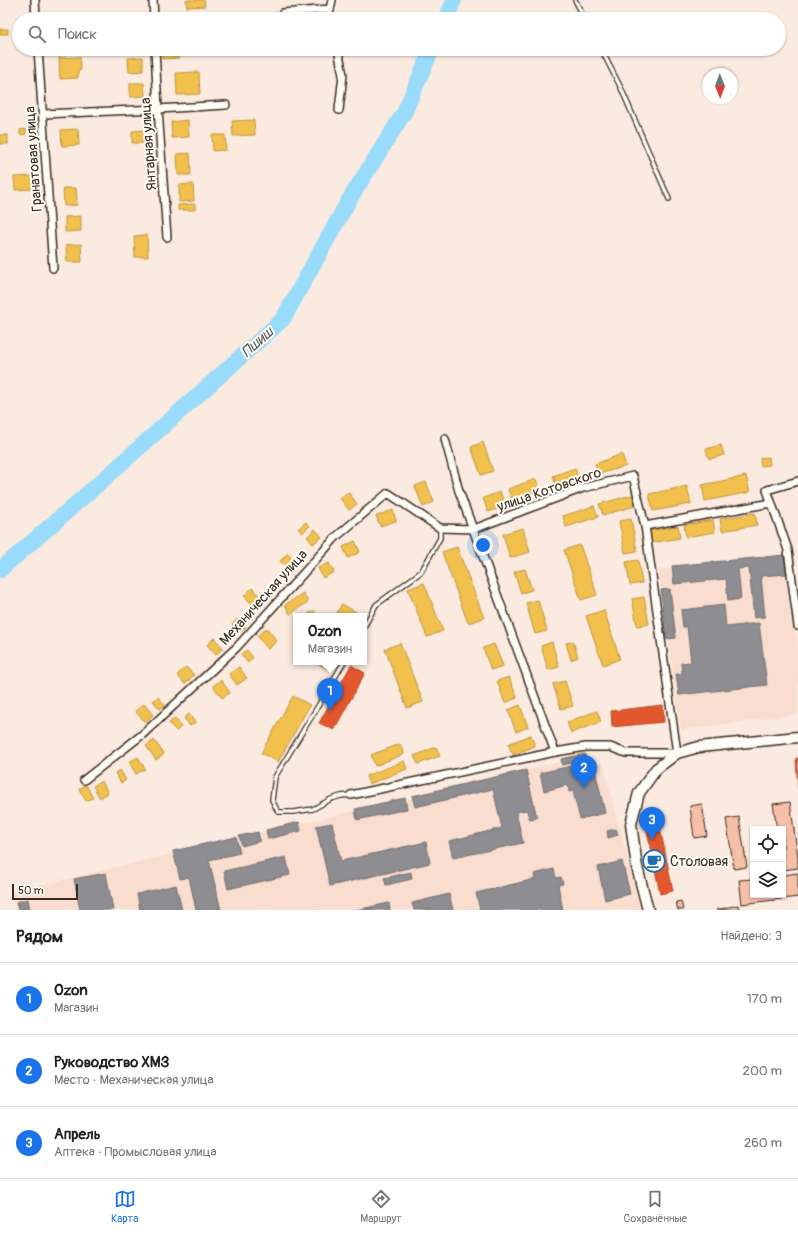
<!DOCTYPE html>
<html lang="ru">
<meta charset="utf-8">
<style>
:root{--surface:#fff;--page:#f2f2f2;--text:#202124;--muted:#757577;--line:#e0e0e0;--accent:#1a73e8}
body{margin:0;font-family:Pangolin,sans-serif;background:var(--page);color:var(--text)}
.controls{position:absolute;right:12px;bottom:12px;display:grid;overflow:hidden;border-radius:0px;box-shadow:0 1px 3px #0004}
.controls button{width:36px;height:36px;display:grid;place-items:center;padding:0;border:0;border-bottom:1px solid var(--line);background:var(--surface);color:var(--text);font:20px sans-serif}
.compass{position:absolute;left:702px;top:68px;width:36px;height:36px;border-radius:50%;background:var(--surface);box-shadow:0 1px 3px #0004;rotate:179deg}
.scale{position:absolute;left:12px;bottom:10px;width:66px;box-sizing:border-box;padding-left:4px;border:2px solid #3b2a1e;border-top:0;font-size:11px;line-height:14px;white-space:nowrap;color:#3b2a1e;-webkit-text-stroke:3px #fdfcf7;paint-order:stroke}
.you{position:absolute;left:483px;top:545px;width:14px;height:14px;margin:-10px;border:3px solid #fff;border-radius:50%;background:#1a73e8;box-shadow:0 0 0 6px #1a73e833}
.badge{display:grid;place-items:center;width:26px;height:26px;border-radius:50%;background:var(--accent);color:#fff;font-size:13px;font-weight:700}
.pin{position:absolute;translate:-50% -33px;filter:drop-shadow(0 1px 2px #0008)}
.pin::after{content:'';position:absolute;top:21px;width:14px;height:12px;background:inherit;clip-path:polygon(0 0,100% 0,50% 100%)}
.popup{position:absolute;left:293px;top:613px;width:74px;height:52px;box-sizing:border-box;display:grid;place-content:center;border-radius:0px;background:var(--surface);filter:drop-shadow(0 1px 3px #0005);font-size:13px;white-space:nowrap;color:var(--muted)}
.popup b{font-size:15px;color:var(--text)}
.popup::after{content:'';position:absolute;left:50%;top:100%;margin-left:-8px;border:8px solid transparent;border-top-color:var(--surface)}
.list{margin:0;padding:0;list-style:none}
h2{display:flex;justify-content:space-between;align-items:center;height:52px;margin:0;padding:0 16px;font-size:17px}
h2 small{font-size:13px;font-weight:400;color:var(--muted)}
.list li{display:grid;grid-template-columns:26px 1fr auto;gap:12px;align-items:center;box-sizing:border-box;height:72px;padding:0 16px;border-top:1px solid var(--line)}
.list b{display:block;font-size:15px;white-space:nowrap}
.list p{margin:0;font-size:13px;white-space:nowrap;color:var(--muted)}
.list em{font-size:13px;font-style:normal;color:var(--muted)}
.icon{flex:none;width:22px;height:22px;fill:none;stroke:currentColor;stroke-width:2;stroke-linecap:round;stroke-linejoin:round}
.map{position:relative;flex:none;width:798px;height:910px;overflow:hidden}
.search{position:absolute;background:var(--surface);box-shadow:0 1px 3px #0004;left:12px;right:12px;top:12px;height:44px;display:flex;align-items:center;gap:10px;box-sizing:border-box;padding:0 14px;border-radius:22px;color:var(--muted);font-size:15px}
.sheet{height:268px;background:var(--surface)}
nav{display:flex;justify-content:space-around;align-items:center;box-sizing:border-box;height:56px;border-top:1px solid var(--line);background:var(--surface);font-size:11px;color:var(--muted)}
nav a{display:grid;justify-items:center;gap:2px}
nav .on{color:var(--accent)}
.map>svg:first-child{display:block}
.built{fill:#f9ddce}
.homes{fill:#f2c14e;stroke:#bb9440}
.shops{fill:#e4572e;stroke:#b14a29}
.industry{fill:#8d8d92;stroke:#746f6f}
.lines{fill:none;stroke-linecap:round;stroke-linejoin:round}
.river{stroke:#98dbfa;stroke-width:16}
.building{fill:#f5c0a7;stroke:#3b2a1e}
.lane-casing{stroke:#3b2a1e;stroke-width:6}
.street-casing{stroke:#3b2a1e;stroke-width:10}
.secondary-casing{stroke:#3b2a1e;stroke-width:13}
.lane{stroke:#fdfcf7;stroke-width:3.5}
.street{stroke:#fdfcf7;stroke-width:7}
.secondary{stroke:#fdfcf7;stroke-width:10}
.labels{text-anchor:middle;stroke-width:4;stroke-linejoin:round;paint-order:stroke}
.street-label{font-size:14px;fill:#3b2a1e;stroke:#fdfcf7}
.poi-label{font-size:14px;fill:#3b2a1e;stroke:#fdfcf7;text-anchor:start}
.water-label{font-size:15px;font-style:italic;fill:#525655;stroke:#fdfcf7}
</style>
<div class="map">
<svg width="798" height="910" viewBox="0 0 798 910">
<rect width="100%" height="100%" fill="#fbeadf"/>
<filter id="ink" filterUnits="userSpaceOnUse"><feTurbulence type="fractalNoise" baseFrequency=".025" numOctaves="2"/><feDisplacementMap in="SourceGraphic" scale="8" xChannelSelector="R" yChannelSelector="G"/><feConvolveMatrix kernelMatrix="1 2 1 2 8 2 1 2 1" color-interpolation-filters="sRGB"/></filter>
<g filter="url(#ink)">
<!-- built -->
<g class="built">
<path d="M788,561L798,651V714L681,730L659,570Z"/>
<path d="M577,758L603,764L641,910H15L11,892Z"/>
</g>
<!-- homes -->
<g class="homes">
<path d="M186,0H204L205,6L187,7Z"/>
<rect x="183" y="17" width="10" height="2"/>
<rect x="0" y="29" width="8" height="5"/>
<path d="M63,49H79V52L64,53Z"/>
<path d="M162,49H179V58L162,59Z"/>
<path d="M80,57L81,70L78,71V78L60,79L59,58Z"/>
<path d="M143,57V71L129,72L128,58Z"/>
<path d="M199,72L200,94L177,95L176,73Z"/>
<path d="M130,83H144L145,96L130,97Z"/>
<path d="M188,120L189,137L172,138L171,122Z"/>
<path d="M254,120L255,135L233,136L232,121Z"/>
<path d="M26,129V134L20,135V130Z"/>
<path d="M78,129L79,145L62,146L61,130Z"/>
<path d="M148,130L149,143H132V131Z"/>
<rect x="0" y="135" width="8" height="9"/>
<path d="M212,135H225L226,150L213,151Z"/>
<path d="M190,153L191,175H178L177,154Z"/>
<path d="M34,176V189L15,190L14,177Z"/>
<path d="M193,184L194,201L179,202V185Z"/>
<path d="M63,188H76L77,205L64,206Z"/>
<path d="M195,204V210H178V205Z"/>
<path d="M81,216V231L65,232V217Z"/>
<path d="M147,235L148,257H135L134,236Z"/>
<path d="M81,244L82,262H67L66,245Z"/>
<path d="M483,442L493,471L481,475L471,447Z"/>
<path d="M721,445L724,455L709,459L706,449Z"/>
<path d="M622,454L626,466L599,474L595,464Z"/>
<path d="M769,457L770,465L761,466L760,458Z"/>
<path d="M575,468L579,480L557,488L553,476Z"/>
<path d="M746,476L750,492L705,501L702,485Z"/>
<path d="M536,479L540,491L512,501L508,489Z"/>
<path d="M426,482L434,502L423,507L415,486Z"/>
<path d="M687,486L691,504L653,511L649,494Z"/>
<path d="M348,492L357,504L349,510L340,498Z"/>
<path d="M500,492L506,506L488,512L483,498Z"/>
<path d="M632,495L635,506L603,515L599,504Z"/>
<path d="M594,506L598,517L566,527L563,516Z"/>
<path d="M393,510L396,521L380,526L376,516Z"/>
<path d="M755,513L757,525L722,531L720,519Z"/>
<path d="M631,519L637,551L625,553L619,521Z"/>
<path d="M713,520L715,532L686,537L684,525Z"/>
<path d="M306,522L310,526L302,533L298,529Z"/>
<path d="M678,526L680,538L651,543L648,531Z"/>
<path d="M523,528L530,552L510,558L503,534Z"/>
<path d="M315,529L322,537L313,544L307,537Z"/>
<path d="M355,541L360,552L348,558L343,547Z"/>
<path d="M580,545L597,595L581,600L564,550Z"/>
<path d="M457,547L484,618L468,623L442,552Z"/>
<path d="M288,553L297,563L289,570L280,561Z"/>
<path d="M638,560L642,583L630,585L626,562Z"/>
<path d="M329,563L334,572L323,578L318,568Z"/>
<path d="M525,569L532,590L521,593L514,572Z"/>
<path d="M424,583L443,631L427,637L408,589Z"/>
<path d="M252,588L262,599L255,607L244,596Z"/>
<path d="M303,593L308,602L290,614L285,605Z"/>
<path d="M644,597L649,624L637,626L632,599Z"/>
<path d="M538,600L547,631L535,634L526,603Z"/>
<path d="M342,604L359,614L358,616H335Z"/>
<path d="M604,610L620,659L603,665L586,616Z"/>
<path d="M314,611L317,616H309L308,614Z"/>
<path d="M237,619L246,627L241,632L232,625Z"/>
<path d="M267,628L277,641L268,649L257,636Z"/>
<path d="M214,638L223,648L216,655L207,645Z"/>
<path d="M573,641L578,657L571,660L566,643Z"/>
<path d="M552,642L559,667L548,670L541,646Z"/>
<path d="M400,643L423,702L407,708L385,649Z"/>
<path d="M494,644L503,666L491,670L483,648Z"/>
<path d="M247,650L253,658L248,663L241,654Z"/>
<path d="M315,662H332L328,669Z"/>
<path d="M186,667L194,675L185,684L177,675Z"/>
<path d="M239,667L247,678L237,685L229,674Z"/>
<path d="M509,677L517,698L505,703L497,681Z"/>
<path d="M221,680L230,693L222,698L213,686Z"/>
<path d="M565,681L573,706L561,709L553,684Z"/>
<path d="M293,696L310,705L278,762L261,753Z"/>
<path d="M158,697L165,705L160,709L153,701Z"/>
<path d="M144,704L153,715L145,722L135,711Z"/>
<path d="M520,705L528,727L516,732L508,710Z"/>
<path d="M597,711L601,722L571,733L567,722Z"/>
<path d="M189,714L195,723L190,726L184,718Z"/>
<path d="M175,718L181,727L176,731L169,723Z"/>
<path d="M531,735L535,746L513,755L508,744Z"/>
<path d="M154,740L164,754L156,760L146,746Z"/>
<path d="M400,744L404,754L375,766L371,755Z"/>
<path d="M436,747L440,756L418,764L414,756Z"/>
<path d="M138,757L145,769L136,774L129,762Z"/>
<path d="M404,761L407,769L369,784L366,776Z"/>
<path d="M120,770L126,780L121,783L115,773Z"/>
<path d="M102,781L108,793L100,798L93,786Z"/>
<path d="M86,785L93,798L86,801L79,789Z"/>
</g>
<!-- shops -->
<g class="shops">
<path d="M351,665L365,673L334,730L319,723Z"/>
<path d="M663,705L664,722L612,727L611,711Z"/>
<path d="M796,758H798V789Z"/>
<path d="M659,823L673,891L660,894L646,826Z"/>
</g>
<!-- industry -->
<g class="industry">
<path d="M785,555L787,574L761,576L765,617L754,618L749,568L738,569L741,599L728,601L726,579L674,584L672,566Z"/>
<path d="M670,589L676,638L666,639L661,590Z"/>
<path d="M724,605L726,627L759,623L767,685L679,695L676,674H682L681,663L691,662L687,627H683L681,610Z"/>
<path d="M585,754L586,760L562,765L561,759Z"/>
<path d="M593,761L605,813L580,819L573,791L569,792L568,785L544,791L540,773Z"/>
<path d="M526,770L537,818L529,819L527,810L516,812L523,843L453,858L449,841L502,828L493,789L415,807L412,796Z"/>
<path d="M405,798L407,809L357,820L355,809Z"/>
<path d="M299,822L301,831L268,839L266,830Z"/>
<path d="M332,823L341,861L426,842L430,863L330,886L316,826Z"/>
<path d="M616,829L618,835L608,838L607,831Z"/>
<path d="M258,832L260,841L242,846L239,836Z"/>
<path d="M236,837L240,853L209,860L221,910H196L189,877L180,879L173,851Z"/>
<path d="M286,857L290,875L228,889L224,871Z"/>
<path d="M622,861L630,894L605,900L598,867Z"/>
<path d="M554,869L556,878L561,877L563,884L558,885L563,910H480L476,893L535,879L534,874Z"/>
<path d="M411,872L412,879L386,885L384,878Z"/>
<path d="M106,873L113,910H80L74,879Z"/>
<path d="M176,885L182,910H140L137,894Z"/>
<path d="M449,894L453,910H414L412,903Z"/>
<path d="M28,899L30,910H18L16,902Z"/>
<path d="M389,903L390,910H356Z"/>
</g>
<g class="lines">
<!-- river -->
<g class="river">
<path d="M446,19L454,0"/>
<path d="M0,570L112,472L283,319L349,200L404,113L432,49"/>
</g>
</g>
<!-- building -->
<g class="building">
<path d="M790,802L798,857V868L783,870V829H777L773,804Z"/>
<path d="M702,804L707,836L694,838L690,806Z"/>
<path d="M739,817L747,867L734,869L726,819Z"/>
<path d="M798,873V897L742,904L739,880L753,879V895H783V875Z"/>
<path d="M681,901L683,910H678L676,902Z"/>
<path d="M738,905L739,910H716Z"/>
</g>
<g class="lines">
<!-- lane casing -->
<g class="lane-casing">
<g id="lane">
<path d="M575,0L585,19"/>
<path d="M601,49L621,88L669,199"/>
<path d="M364,627L376,605L421,572L440,538V528"/>
<path d="M344,662L318,706L275,777L272,800L278,812H293L313,809L331,799L341,796L351,795"/>
</g>
</g>
<!-- street casing -->
<g class="street-casing">
<g id="street">
<path d="M35,0L36,19"/>
<path d="M153,0L154,19"/>
<path d="M283,13L330,9"/>
<path d="M328,19L332,0"/>
<path d="M38,49L53,268"/>
<path d="M155,49L158,109L167,237"/>
<path d="M338,49L343,75L339,110"/>
<path d="M43,114L158,109L226,105"/>
<path d="M445,439L459,491L555,752"/>
<path d="M798,481L767,490L788,550L798,626"/>
<path d="M645,526L771,503"/>
<path d="M84,780L143,734L237,647L336,537L388,493L440,528L474,529L583,488L633,476L645,526L677,753H626L610,747H586L555,752L351,795"/>
</g>
</g>
<!-- secondary casing -->
<g class="secondary-casing">
<path id="secondary" d="M648,910L637,867L631,824L639,793L656,769L677,753L699,747L798,737"/>
</g>
<!-- lane -->
<use href="#lane" class="lane"/>
<!-- street -->
<use href="#street" class="street"/>
<!-- secondary -->
<use href="#secondary" class="secondary"/>
</g>
</g>
<!-- icons -->
<defs>
<g id="cafe-ring" transform="scale(1.15)"><circle r="9.5" fill="#fdfcf7" stroke="#1f6fb2" stroke-width="1.5"/><path d="M-5.5-4.5H6V0H3Q3 3.5 0 3.5H-2.5Q-5.5 3.5-5.5 0ZM3-3.2v2h1.7v-2ZM-6 4.5H4V6H-6Z" fill="#1f6fb2"/></g>
</defs>
<g fill-rule="evenodd">
<use href="#cafe-ring" x="654" y="861"/>
</g>
<g class="labels">
<!-- street labels -->
<g class="street-label">
<text transform="translate(148 144) rotate(-94)" y="5">Янтарная улица</text>
<text transform="translate(33 159) rotate(-94)" y="5">Гранатовая улица</text>
<text transform="translate(549 489) rotate(-19)" y="5">улица Котовского</text>
<text transform="translate(263 597) rotate(-48)" y="5">Механическая улица</text>
</g>
<!-- poi labels -->
<g class="poi-label">
<text x="670" y="866">Столовая</text>
</g>
<!-- water labels -->
<g class="water-label">
<text transform="translate(257 342) rotate(-42)" y="5">Пшиш</text>
</g>
</g>
</svg>
<div class="controls">
<button><svg class="icon" aria-label="locate" viewBox="0 0 24 24"><circle cx="12" cy="12" r="6"/><path d="M12 2v4M12 18v4M2 12h4M18 12h4"/></svg></button>
<button><svg class="icon" aria-label="layers" viewBox="0 0 24 24"><path d="M12 4l9 5-9 5-9-5zM3 14l9 5 9-5"/></svg></button>
</div>
<svg class="compass" viewBox="-18 -18 36 36"><path d="M0-13l5 13h-10z" fill="#e53935"/><path d="M0 13l5-13h-10z" fill="#757577"/></svg>
<div class="scale">50 m</div>
<div class="you"></div>
<div class="pin badge" style="left:330px;top:711px">1</div>
<div class="popup"><b>Ozon</b>Магазин</div>
<div class="pin badge" style="left:584px;top:788px">2</div>
<div class="pin badge" style="left:652px;top:840px">3</div>
<div class="search"><svg class="icon" aria-label="search" viewBox="0 0 24 24"><circle cx="10" cy="10" r="6"/><path d="M15 15l6 6"/></svg>Поиск</div>
</div>
<section class="sheet">
<h2>Рядом<small>Найдено: 3</small></h2>
<ul class="list">
<li><span class="badge">1</span><div><b>Ozon</b><p>Магазин</p></div><em>170 m</em></li>
<li><span class="badge">2</span><div><b>Руководство ХМЗ</b><p>Место · Механическая улица</p></div><em>200 m</em></li>
<li><span class="badge">3</span><div><b>Апрель</b><p>Аптека · Промысловая улица</p></div><em>260 m</em></li>
</ul>
</section>
<nav>
<a class="on"><svg class="icon" aria-label="map" viewBox="0 0 24 24"><path d="M3 6l6-2 6 2 6-2v14l-6 2-6-2-6 2zM9 4v14M15 6v14"/></svg>Карта</a>
<a><svg class="icon" aria-label="directions" viewBox="0 0 24 24"><path d="M12 3l9 9-9 9-9-9zM9 14v-3h6M13 9l2 2-2 2"/></svg>Маршрут</a>
<a><svg class="icon" aria-label="saved" viewBox="0 0 24 24"><path d="M7 4h10v16l-5-4-5 4z"/></svg>Сохранённые</a>
</nav>
